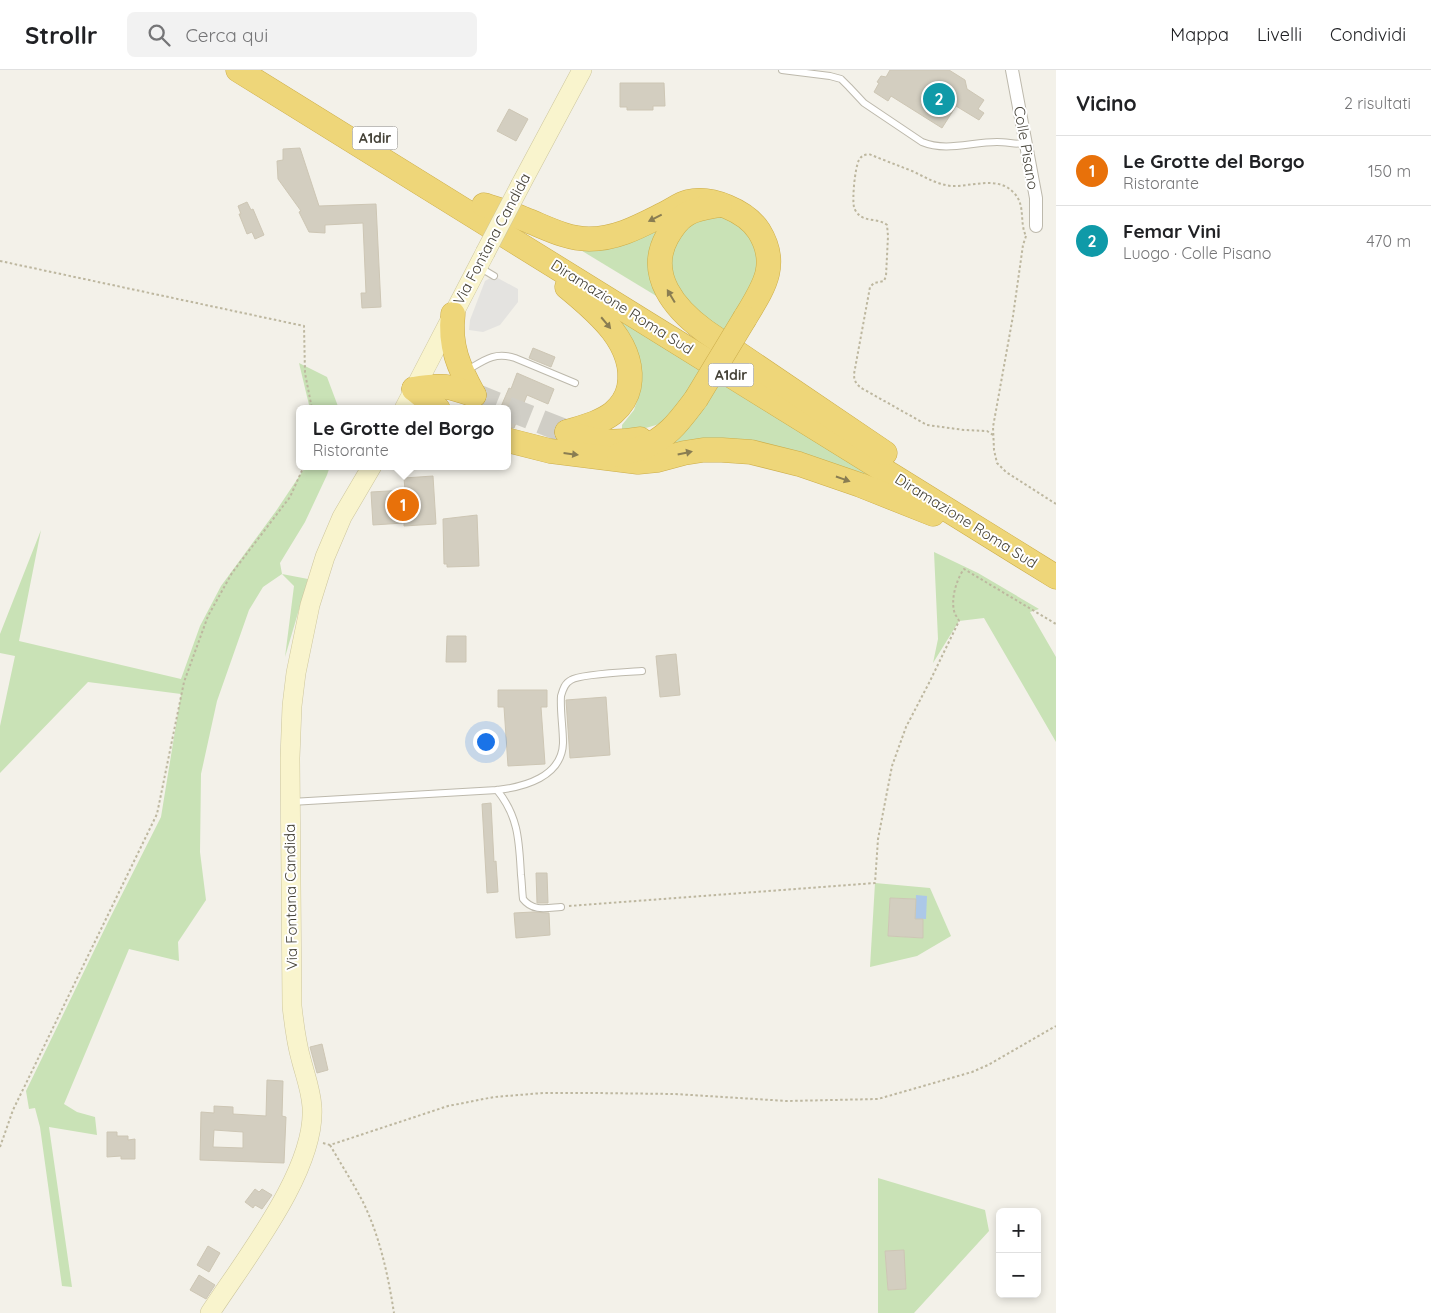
<!DOCTYPE html>
<html lang="it">
<meta charset="utf-8">
<style>
:root{--surface:#fff;--page:#f2f2f2;--text:#202124;--muted:#757577;--line:#e0e0e0;--accent:#7c3aed}
body{margin:0;font-family:Quicksand,sans-serif;background:var(--page);color:var(--text)}
.controls{position:absolute;right:15px;bottom:15px;display:grid;overflow:hidden;border-radius:8px;box-shadow:0 2px 8px #0003}
.controls button{width:45px;height:45px;display:grid;place-items:center;padding:0;border:0;border-bottom:1px solid var(--line);background:var(--surface);color:var(--text);font:25px sans-serif}
.you{position:absolute;left:485px;top:671px;width:18px;height:18px;margin:-12px;border:4px solid #fff;border-radius:50%;background:#1a73e8;box-shadow:0 0 0 8px #1a73e833}
.badge{display:grid;place-items:center;width:32px;height:32px;border-radius:50%;background:var(--accent);color:#fff;font-size:16px;font-weight:700}
.pin{position:absolute;translate:-50% -50%;border:2px solid #fff;box-shadow:0 1px 5px #0006}
.popup{position:absolute;left:296px;top:335px;width:215px;height:65px;box-sizing:border-box;display:grid;place-content:center;border-radius:8px;background:var(--surface);filter:drop-shadow(0 1px 4px #0005);font-size:16px;white-space:nowrap;color:var(--muted)}
.popup b{font-size:19px;color:var(--text)}
.popup::after{content:'';position:absolute;left:50%;top:100%;margin-left:-10px;border:10px solid transparent;border-top-color:var(--surface)}
.list{margin:0;padding:0;list-style:none}
h2{display:flex;justify-content:space-between;align-items:center;height:65px;margin:0;padding:0 20px;font-size:21px}
h2 small{font-size:16px;font-weight:400;color:var(--muted)}
.list li{display:grid;grid-template-columns:32px 1fr auto;gap:15px;align-items:center;box-sizing:border-box;height:70px;padding:0 20px;border-top:1px solid var(--line)}
.list b{display:block;font-size:19px;white-space:nowrap}
.list p{margin:0;font-size:16px;white-space:nowrap;color:var(--muted)}
.list em{font-size:16px;font-style:normal;color:var(--muted)}
.icon{flex:none;width:28px;height:28px;fill:none;stroke:currentColor;stroke-width:2;stroke-linecap:round;stroke-linejoin:round}
.map{position:relative;flex:none;width:1056px;height:1243px;overflow:hidden}
header{display:flex;align-items:center;gap:30px;box-sizing:border-box;height:70px;padding:0 25px;background:var(--surface);border-bottom:1px solid var(--line)}
header strong{font-size:24px}
nav{display:flex;gap:28px;margin-inline-start:auto;font-size:18px}
.search{width:350px;height:45px;background:var(--page);display:flex;align-items:center;gap:12px;box-sizing:border-box;padding:0 18px;border-radius:8px;color:var(--muted);font-size:19px}
main{display:flex}
aside{flex:1;background:var(--surface)}
.map>svg:first-child{display:block}
.green{fill:#c9e2b6;fill-rule:evenodd}
.parking{fill:#e4e3e0}
.water{fill:#acc8e8}
.building{fill:#d3cec0;stroke:#cdc6b4;fill-rule:evenodd}
.lines{fill:none;stroke-linecap:round;stroke-linejoin:round}
.motorway-tunnel{stroke:#d0cec6;stroke-width:24;stroke-dasharray:24 12;stroke-linecap:butt}
.service-casing{stroke:#bdb9ac;stroke-width:8}
.minor-casing{stroke:#bdb9ac;stroke-width:14}
.secondary-casing{stroke:#cdc69d;stroke-width:20}
.motorway-casing{stroke:#ccad49;stroke-width:25}
.path{stroke:#bdb79f;stroke-width:2;stroke-dasharray:2.5 2.5;stroke-linecap:butt}
.service{stroke:#fff;stroke-width:6}
.minor{stroke:#fff;stroke-width:12}
.secondary{stroke:#f9f4cd;stroke-width:19}
.motorway{stroke:#eed679;stroke-width:24}
.secondary-bridge-casing{stroke:#cdc69d;stroke-width:20;stroke-linecap:butt}
.motorway-bridge-casing{stroke:#ccad49;stroke-width:25;stroke-linecap:butt}
.secondary-bridge{stroke:#f9f4cd;stroke-width:19}
.motorway-bridge{stroke:#eed679;stroke-width:24}
.oneway{fill:#897d52}
.labels{text-anchor:middle;stroke-width:4;stroke-linejoin:round;paint-order:stroke}
.shield{fill:#fff;stroke:#7d7b74;stroke-width:1}
.shield-label{font-size:14px;font-weight:bold;fill:#454238}
.street-label{font-size:15px;fill:#454238;stroke:#fff}
</style>
<header>
<strong>Strollr</strong>
<div class="search"><svg class="icon" aria-label="search" viewBox="0 0 24 24"><circle cx="10" cy="10" r="6"/><path d="M15 15l6 6"/></svg>Cerca qui</div>
<nav><a>Mappa</a><a>Livelli</a><a>Condividi</a></nav>
</header>
<main>
<div class="map">
<svg width="1056" height="1243" viewBox="0 0 1056 1243">
<rect width="100%" height="100%" fill="#f3f1e9"/>
<!-- green -->
<g class="green">
<path d="M718,143L751,161L761,197L723,266L705,255L665,206L679,156Z"/>
<path d="M668,145L658,227L569,173Z"/>
<path d="M609,243L702,301L663,353L632,362L622,360V355L634,340L638,328Z"/>
<path d="M299,293L327,307L339,339H310Z"/>
<path d="M718,312L896,420L792,387H638Z"/>
<path d="M306,396H330L327,405L305,452L280,493L282,504L308,509L285,587L294,516L282,504L263,517L249,540L217,631L201,704L200,782L206,830L178,872L179,891L129,879L64,1034L77,1042L95,1047L97,1065L49,1057L72,1217L62,1216L40,1057L35,1038L29,1039L26,1021L108,852L161,747L181,624L88,612L0,703V656L15,586L0,583V564L41,460L19,571L181,609L200,556L221,516L276,441Z"/>
<path d="M934,482L978,503L1039,539L1030,542L1056,587V672L984,548L959,551L933,593L938,569Z"/>
<path d="M875,813L930,818L951,866L917,886L870,897ZM890,828L915,829V849H926H923L922,868L888,866Z"/>
<path d="M878,1108L985,1140L989,1161L914,1243H878ZM903,1180L906,1219L888,1220L885,1181Z"/>
</g>
<!-- parking -->
<path class="parking" d="M494,206L518,219V232L500,255L483,262L469,260L470,250L485,211Z"/>
<!-- water -->
<path class="water" d="M916,825L927,826L926,849H915Z"/>
<!-- building -->
<g class="building">
<path d="M890,0H949L965,10L967,19L984,30L978,39L984,43L979,50L956,36L942,58L891,26L888,31L874,22L879,13L877,12L881,6L886,7Z"/>
<path d="M620,13H664L665,36H653V40H627V37H620Z"/>
<path d="M509,39L528,49L516,71L497,61Z"/>
<path d="M300,78L319,136L376,134L381,237L362,238L361,223H366L363,153L325,155V163L309,162L299,142L301,141L278,109L277,91L283,90V79Z"/>
<path d="M247,132L251,140L253,139L264,165L255,169L252,162L247,164L239,144H241L238,136Z"/>
<path d="M533,278L555,287L551,297L529,288Z"/>
<path d="M517,303L554,319L548,334L527,325L514,358L507,357V339H500L509,318L511,319Z"/>
<path d="M433,406L436,454L404,456V453L373,455L371,422L405,420L404,408Z"/>
<path d="M477,445L479,496L447,497V494H444L443,449Z"/>
<path d="M447,566H466V592H446Z"/>
<path d="M676,584L680,625L660,627L656,586Z"/>
<path d="M498,620H547V637H541L545,694L508,696L504,637H498Z"/>
<path d="M606,627L610,685L570,688L566,630Z"/>
<path d="M491,733L494,792L496,791L498,822L487,823L482,734Z"/>
<path d="M536,803H547L548,833H537Z"/>
<path d="M890,828L916,829L915,849H923V868L888,866Z"/>
<path d="M533,842L549,843L550,865L516,868L514,843Z"/>
<path d="M322,974L328,1000L317,1003L310,977Z"/>
<path d="M267,1010L283,1011L282,1046L286,1047L284,1093L200,1090L201,1042L214,1043V1036L233,1037V1044L266,1046ZM214,1060L243,1062V1078L213,1077Z"/>
<path d="M107,1062H117V1066H128V1070L135,1069V1089H121V1086L107,1087Z"/>
<path d="M255,1119L259,1122L262,1119L272,1125L262,1139L255,1135L253,1138L245,1132Z"/>
<path d="M208,1176L220,1183L209,1202L197,1195Z"/>
<path d="M904,1180L906,1219L888,1220L885,1181Z"/>
<path d="M199,1205L215,1215L206,1229L190,1220Z"/>
</g>
<g class="lines">
<!-- motorway-tunnel -->
<path class="motorway-tunnel" d="M474,325L567,362"/>
<!-- service casing -->
<g class="service-casing">
<g id="service">
<path d="M782,0L830,6L841,9L849,17L864,33L922,72C946,82 971,72 997,72C1006,72 1015,74 1025,74"/>
<path d="M479,197L494,206"/>
<path d="M466,301C483,291 494,281 515,288L575,313"/>
<path d="M497,720C519,747 519,772 521,805C522,813 522,821 523,829C533,842 547,838 561,837"/>
<path d="M291,732L497,720C524,717 562,707 563,673C563,657 560,641 561,626C563,619 565,613 571,610C580,604 628,602 642,601"/>
</g>
</g>
<!-- minor casing -->
<g class="minor-casing">
<path id="minor" d="M1012,0L1036,128V156"/>
</g>
<!-- secondary casing -->
<g class="secondary-casing">
<g id="secondary">
<path d="M521,114L582,0"/>
<path d="M404,339L485,183"/>
<path d="M210,1243C244,1190 316,1101 312,1037C311,1020 305,1005 301,989C296,972 294,954 292,936L290,688L292,636L296,603L310,535L325,487L342,447L372,396"/>
</g>
</g>
<!-- motorway casing -->
<g class="motorway-casing">
<g id="motorway">
<path d="M238,0L1056,507"/>
<path d="M484,135C497,139 511,143 524,149C545,157 566,169 589,169C617,169 640,156 664,144C672,140 680,134 688,132C711,126 746,141 759,161C780,195 763,218 745,248"/>
<path d="M720,135C709,137 697,138 687,144C678,149 672,158 667,167C646,205 675,239 705,261L885,383"/>
<path d="M567,217C596,241 637,274 629,317C627,327 621,336 613,343C600,353 583,357 567,362"/>
<path d="M453,244C449,276 459,298 474,325"/>
<path d="M414,319C440,314 450,316 474,325"/>
<path d="M414,319L438,339"/>
<path d="M567,362C594,372 612,374 640,369"/>
<path d="M507,370L550,381L638,392L658,390L684,383L703,380H722L751,382L799,394L860,415L933,444"/>
<path d="M619,385C627,382 634,380 642,378C668,368 680,350 696,329"/>
</g>
</g>
<!-- path -->
<g class="path">
<path d="M1026,166L1023,175L1013,246L993,357L994,380L997,393L1006,402L1056,434"/>
<path d="M0,191L304,256L305,303L312,339"/>
<path d="M993,365L987,361L964,360L927,355L863,319C857,315 854,312 854,304L870,217L874,213L884,211L886,206L888,166L887,155C879,148 865,152 858,144C857,143 854,139 854,137C852,129 855,97 859,90C861,86 864,85 869,84C883,90 897,95 912,101C925,107 936,114 951,116C971,117 998,105 1014,123C1026,135 1019,152 1026,166"/>
<path d="M569,836L875,813L878,769L892,696L906,657L930,611L959,551C958,548 956,546 955,544C950,531 956,510 964,499L1056,554"/>
<path d="M323,1073L330,1075L448,1036L494,1027L543,1023H593L675,1024L787,1031L878,1029L972,1002L988,995L1056,956"/>
<path d="M330,1075C341,1094 353,1113 363,1132C380,1167 388,1205 394,1243"/>
<path d="M0,1077L13,1040L157,744L184,612L208,546L232,503L290,427L304,396"/>
</g>
<!-- service -->
<use href="#service" class="service"/>
<!-- minor -->
<use href="#minor" class="minor"/>
<!-- secondary -->
<use href="#secondary" class="secondary"/>
<!-- motorway -->
<use href="#motorway" class="motorway"/>
<!-- secondary-bridge casing -->
<g class="secondary-bridge-casing">
<path id="secondary-bridge" d="M485,183L521,114"/>
</g>
<!-- motorway-bridge casing -->
<g class="motorway-bridge-casing">
<path id="motorway-bridge" d="M696,329L745,248"/>
</g>
<!-- secondary-bridge -->
<use href="#secondary-bridge" class="secondary-bridge"/>
<!-- motorway-bridge -->
<use href="#motorway-bridge" class="motorway-bridge"/>
</g>
<!-- one-way arrows -->
<defs><path id="oneway-solid" d="M-6-.8H1V-3.2L6.5 0L1 3.2V.8H-6Z" transform="scale(1.25)"/></defs>
<g class="oneway">
<use href="#oneway-solid" transform="translate(655 148) rotate(153)"/>
<use href="#oneway-solid" transform="translate(671 226) rotate(-121)"/>
<use href="#oneway-solid" transform="translate(606 253) rotate(50)"/>
<use href="#oneway-solid" transform="translate(685 383) rotate(-12)"/>
<use href="#oneway-solid" transform="translate(571 384) rotate(7)"/>
<use href="#oneway-solid" transform="translate(843 409) rotate(19)"/>
</g>
<g class="labels">
<!-- shield labels -->
<g class="shield">
<rect x="352.5" y="56.5" width="45" height="23" rx="4"/>
<rect x="708.5" y="293.5" width="45" height="23" rx="4"/>
</g>
<g class="shield-label">
<text x="375" y="73">A1dir</text>
<text x="731" y="310">A1dir</text>
</g>
<!-- street labels -->
<g class="street-label">
<text transform="translate(1026 78) rotate(80)" y="5">Colle Pisano</text>
<text transform="translate(492 169) rotate(-62)" y="5">Via Fontana Candida</text>
<text transform="translate(622 237) rotate(32)" y="5">Diramazione Roma Sud</text>
<text transform="translate(966 451) rotate(32)" y="5">Diramazione Roma Sud</text>
<text transform="translate(291 827) rotate(-91)" y="5">Via Fontana Candida</text>
</g>
</g>
</svg>
<div class="controls">
<button>+</button>
<button>−</button>
</div>
<div class="you"></div>
<div class="pin badge" style="left:403px;top:435px;background:#e8710a">1</div>
<div class="popup"><b>Le Grotte del Borgo</b>Ristorante</div>
<div class="pin badge" style="left:939px;top:29px;background:#0f9aa8">2</div>
</div>
<aside>
<h2>Vicino<small>2 risultati</small></h2>
<ul class="list">
<li><span class="badge" style="background:#e8710a">1</span><div><b>Le Grotte del Borgo</b><p>Ristorante</p></div><em>150 m</em></li>
<li><span class="badge" style="background:#0f9aa8">2</span><div><b>Femar Vini</b><p>Luogo · Colle Pisano</p></div><em>470 m</em></li>
</ul>
</aside>
</main>
